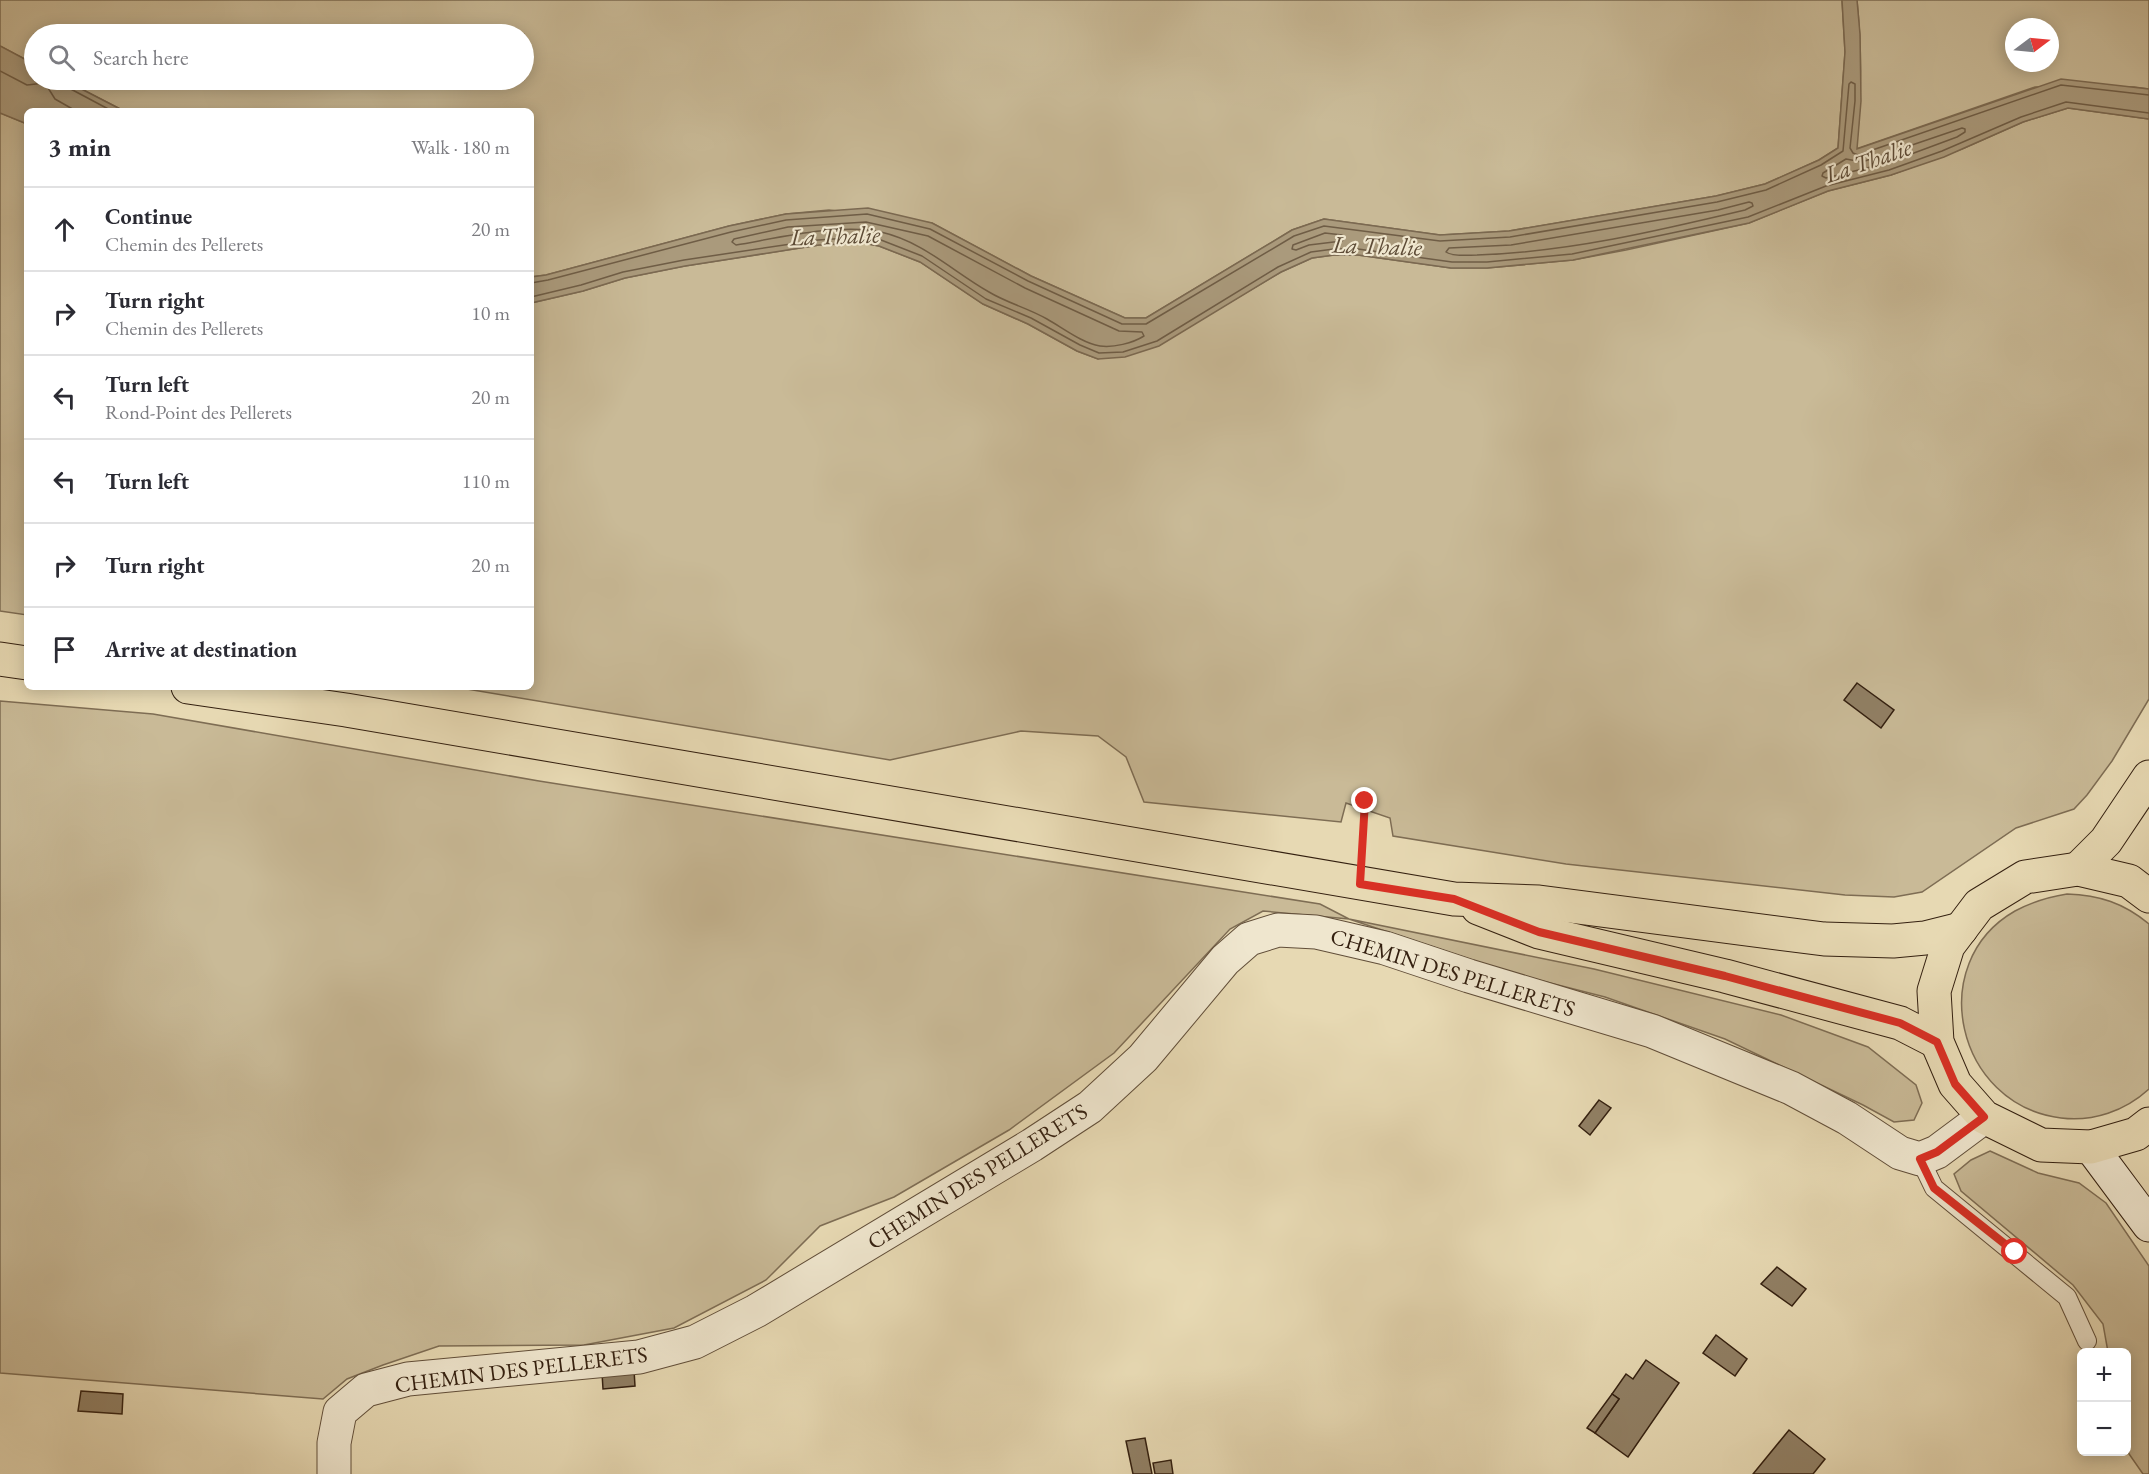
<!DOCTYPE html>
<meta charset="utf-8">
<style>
:root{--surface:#fff;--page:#f7f7f7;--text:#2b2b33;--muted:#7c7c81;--line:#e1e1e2}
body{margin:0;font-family:"EB Garamond",serif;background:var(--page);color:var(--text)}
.controls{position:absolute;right:18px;bottom:18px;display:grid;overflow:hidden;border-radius:9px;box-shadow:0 3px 15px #0003}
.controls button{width:54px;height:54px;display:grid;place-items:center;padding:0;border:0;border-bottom:2px solid var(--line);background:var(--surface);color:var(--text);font:30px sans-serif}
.compass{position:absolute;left:2005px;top:18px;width:54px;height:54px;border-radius:50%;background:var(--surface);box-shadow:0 3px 15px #0003;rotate:74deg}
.stop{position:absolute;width:18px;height:18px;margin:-14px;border:4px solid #d93025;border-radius:50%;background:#fff}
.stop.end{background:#d93025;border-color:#fff;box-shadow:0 2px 6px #0008}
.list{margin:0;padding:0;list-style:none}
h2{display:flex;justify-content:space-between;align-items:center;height:78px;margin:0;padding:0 24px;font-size:26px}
h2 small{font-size:20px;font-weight:400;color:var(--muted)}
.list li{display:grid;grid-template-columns:39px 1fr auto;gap:18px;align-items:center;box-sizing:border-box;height:84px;padding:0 24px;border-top:2px solid var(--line)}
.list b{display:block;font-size:22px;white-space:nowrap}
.list p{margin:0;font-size:20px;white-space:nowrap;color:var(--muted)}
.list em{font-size:20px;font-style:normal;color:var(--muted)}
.icon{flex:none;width:33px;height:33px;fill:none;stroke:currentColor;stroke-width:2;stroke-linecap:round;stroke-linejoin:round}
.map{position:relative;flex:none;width:2149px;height:1474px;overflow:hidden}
.search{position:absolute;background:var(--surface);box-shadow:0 3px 15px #0003;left:24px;top:24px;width:510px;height:66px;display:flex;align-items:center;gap:15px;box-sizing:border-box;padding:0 21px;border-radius:33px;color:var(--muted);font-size:22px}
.panel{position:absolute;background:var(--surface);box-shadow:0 3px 15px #0003;left:24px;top:108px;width:510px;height:582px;border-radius:9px}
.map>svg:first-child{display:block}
.green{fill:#c9ba97;stroke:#7e6d54;stroke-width:1.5;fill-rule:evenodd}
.water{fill:#aa9a7c;stroke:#7b6951;stroke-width:1.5}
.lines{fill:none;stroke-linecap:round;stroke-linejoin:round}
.shore{stroke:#6f5d46;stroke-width:1.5}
.building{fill:#918065;stroke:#342010;stroke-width:1.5}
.lane-casing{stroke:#614e39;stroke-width:20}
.street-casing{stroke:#614e39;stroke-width:35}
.secondary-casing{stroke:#342010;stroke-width:35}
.primary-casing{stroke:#342010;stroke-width:35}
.path{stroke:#342010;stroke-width:4;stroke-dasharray:4.5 3;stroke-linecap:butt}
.lane{stroke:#efe6ce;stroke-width:18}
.street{stroke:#efe6ce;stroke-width:33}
.secondary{stroke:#efe6ce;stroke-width:33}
.primary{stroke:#e7d9b3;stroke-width:33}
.route{stroke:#d93025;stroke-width:8}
.labels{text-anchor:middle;stroke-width:4.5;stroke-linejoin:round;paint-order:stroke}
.street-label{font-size:22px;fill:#342010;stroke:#efe6ce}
.water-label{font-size:24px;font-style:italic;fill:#5d4b36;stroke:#efe6ce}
</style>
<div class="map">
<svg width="2149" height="1474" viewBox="0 0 2149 1474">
<rect width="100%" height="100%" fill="#e7d9b3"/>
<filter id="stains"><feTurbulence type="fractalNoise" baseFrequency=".00333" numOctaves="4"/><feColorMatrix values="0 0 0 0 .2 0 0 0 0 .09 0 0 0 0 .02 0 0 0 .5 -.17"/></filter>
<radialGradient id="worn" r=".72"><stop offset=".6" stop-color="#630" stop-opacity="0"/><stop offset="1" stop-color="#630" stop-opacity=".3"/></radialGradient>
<!-- green -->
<g class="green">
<path d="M0,0H1842L1845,52L1838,148L1819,160L1765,184L1716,196L1509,231L1440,235L1324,219L1292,230L1146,318H1125L1031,276L932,223L829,210L786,214L729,226L546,275L531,277V111H124L64,80H524V34H34V64L0,46Z"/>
<path d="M1857,0H2149V89L2134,87H2035L1856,149C1862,99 1862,50 1857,0ZM2014,27H2050V63H2014Z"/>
<path d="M2068,108L2149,119V699L2112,761L2087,795L2074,809L2016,828L1922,892L1894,897L1845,895L1566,864L1393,836L1390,818L1346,803L1341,822L1144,802L1126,757L1098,736L1021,731L890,760L455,687H531V303L583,291L625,278L685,266L819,245L863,243L879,246L920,262L983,304L1028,324L1077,351L1098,359L1220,308L1281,272L1312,258L1334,255H1358L1451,268H1487L1573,260L1626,250L1749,223L1828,191L1891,175L1962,149L2023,122Z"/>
<path d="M0,113L27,124V615L0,611Z"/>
<path d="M0,701L153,714L539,781L1320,904L1349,919L1594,969L1781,1015L1868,1047L1916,1085L1922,1103L1914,1120L1894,1122L1863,1105L1725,1039L1605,997L1511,973L1349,919L1263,911L1230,929L1114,1053L1009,1130L894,1197L820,1226L766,1280L674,1328L584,1345L439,1346L383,1365L347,1379L323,1399L0,1373Z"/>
<path d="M2067,894C2099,895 2124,903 2149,924V1089C2125,1111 2093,1122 2061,1118C1956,1105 1924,963 2015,911C2032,902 2048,897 2067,894Z"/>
<path d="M1990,1151L2038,1173L2079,1183L2106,1203L2149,1266V1474H2143L2127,1451L2126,1352H2108L2103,1324L2073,1285L1961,1191L1954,1174L1971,1160Z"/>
</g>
<!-- water -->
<g class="water">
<path d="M1842,0H1857L1860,34L1861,101L1857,149L2061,79L2149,89V119L2068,108L2023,122L1944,157L1891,175L1828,191L1749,223L1573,260L1487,268H1451L1358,255H1334L1312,258L1281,272L1159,346L1125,357L1098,359L1077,351L1028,324L983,304L920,262L879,246L863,243L819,245L685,266L625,278L583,291L531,303V277L546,275L729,226L786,214L868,208L932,223L1031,276L1125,318H1146L1292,230L1324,219L1440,235L1509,231L1716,196L1765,184L1819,160L1838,148L1845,52Z"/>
<path d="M0,46L34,64V80H64L124,111H27V124L0,113Z"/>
</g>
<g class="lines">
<!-- shore -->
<g class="shore">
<path d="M0,71L27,85L45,83L55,99L76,111"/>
<path d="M63,80L67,87L112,111"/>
<path d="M1962,128L1965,129V132L1957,137L1887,163L1826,178L1822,176L1823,173L1846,159L1862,162Z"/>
<path d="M1749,202L1752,203L1753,206L1745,210C1657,231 1568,252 1477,255C1468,255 1453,257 1446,252L1449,248L1511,245L1718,210Z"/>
<path d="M866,222L928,236L1025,288L1119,331L1142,332L1144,336C1133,343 1113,348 1100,346C1082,343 1063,328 1047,319C1028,308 1007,303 989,292C952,271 924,242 881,232C839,223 778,238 736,245L732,242L734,239L788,227Z"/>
<path d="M1325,233L1342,235L1344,239L1342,241L1309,245L1296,250L1292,249L1293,245Z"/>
<path d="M531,283L548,280L731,232L786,220L867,214L930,229L1028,281L1122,324H1146L1294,236L1324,226L1440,241L1510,237L1717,202L1766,190L1821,165L1843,151L1849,84L1851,82L1855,84V101L1850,148L1853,153L1858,155L2061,85L2149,95"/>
<path d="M531,297L581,285L623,272L684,260L818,240L864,237L881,240L922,256L986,299L1031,318L1080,345L1099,353L1123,352L1157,341L1278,267L1311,252L1334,249H1358L1452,262H1487L1572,254L1748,217L1826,186L1889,170L1942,151L2021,117L2066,102L2149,113"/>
</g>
</g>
<!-- building -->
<g class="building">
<path d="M1857,683L1894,710L1881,728L1844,700Z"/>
<path d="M1599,1100L1611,1108L1590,1135L1579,1126Z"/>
<path d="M1777,1267L1806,1289L1792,1306L1761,1284Z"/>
<path d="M1716,1335L1747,1359L1735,1376L1703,1353Z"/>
<path d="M1646,1360L1679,1383L1628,1457L1595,1433L1619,1399L1612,1394L1626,1374L1633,1379Z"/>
<path d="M634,1370L635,1386L603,1389L602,1373Z"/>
<path d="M81,1391L123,1394L122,1414L78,1411Z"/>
<path d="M1612,1394L1619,1399L1595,1433L1587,1428Z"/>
<path d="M1789,1430L1825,1459L1813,1474H1753Z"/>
<path d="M1145,1438L1152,1474H1133L1126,1441Z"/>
<path d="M1171,1460L1173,1474H1155L1153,1463Z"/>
</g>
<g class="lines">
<!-- lane casing -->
<g class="lane-casing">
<path id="lane" d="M1920,1159L1934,1188L2067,1297L2087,1341"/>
</g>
<!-- street casing -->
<g class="street-casing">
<path id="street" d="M334,1474V1443L340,1412L366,1390L408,1379L639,1357L695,1342L756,1311L1032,1145L1090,1107L1143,1058L1225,960L1249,939L1278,930L1316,932L1385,948L1469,976L1652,1031L1791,1088L1847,1118L1900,1153L1920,1159L1937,1152L1984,1117"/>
</g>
<!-- secondary casing -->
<g class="secondary-casing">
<path id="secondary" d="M2091,1147L2149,1225"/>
</g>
<!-- primary casing -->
<g class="primary-casing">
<g id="primary">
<path d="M0,659L27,663"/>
<path d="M188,687L346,710L1454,899L1539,902L1824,939L1893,941L1925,938L1961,929"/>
<path d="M2078,869L2106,841L2149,777"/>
<path d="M2149,896L2129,881L2078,869L2025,877L1979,905L1948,946L1934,991L1937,1042L1955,1084L1984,1117L2041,1145L2091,1147L2136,1134L2149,1124"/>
<path d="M1478,908L1539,932L1725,976L1900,1023L1937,1042"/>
</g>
</g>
<!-- path -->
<path class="path" d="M1362,847L1365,801"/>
<!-- lane -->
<use href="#lane" class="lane"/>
<!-- street -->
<use href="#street" class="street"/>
<!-- secondary -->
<use href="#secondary" class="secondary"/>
<!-- primary -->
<use href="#primary" class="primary"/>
</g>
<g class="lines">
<!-- route -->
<path class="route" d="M1365,801L1360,884L1454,899L1539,932L1725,976L1900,1023L1937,1042L1955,1084L1984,1117L1937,1152L1920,1159L1934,1188L2015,1252"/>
</g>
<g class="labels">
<!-- street labels -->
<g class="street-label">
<text transform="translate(1453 972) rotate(17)" y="8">CHEMIN DES PELLERETS</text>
<text transform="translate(977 1176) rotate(-32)" y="8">CHEMIN DES PELLERETS</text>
<text transform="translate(521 1369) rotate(-7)" y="8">CHEMIN DES PELLERETS</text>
</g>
<!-- water labels -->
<g class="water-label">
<text transform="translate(1868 161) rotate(-19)" y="8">La Thalie</text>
<text transform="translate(835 236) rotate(-2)" y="8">La Thalie</text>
<text transform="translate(1377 246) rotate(2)" y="8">La Thalie</text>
</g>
</g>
<rect width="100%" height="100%" filter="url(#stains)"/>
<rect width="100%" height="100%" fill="url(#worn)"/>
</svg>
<div class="controls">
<button>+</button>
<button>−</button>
</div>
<svg class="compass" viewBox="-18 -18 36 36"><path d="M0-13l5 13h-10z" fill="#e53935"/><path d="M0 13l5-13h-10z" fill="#7c7c81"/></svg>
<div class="stop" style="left:2015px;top:1252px"></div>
<div class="stop end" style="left:1365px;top:801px"></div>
<div class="search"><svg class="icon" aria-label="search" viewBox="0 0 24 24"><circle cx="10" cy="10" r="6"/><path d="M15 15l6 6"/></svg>Search here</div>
<section class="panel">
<h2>3 min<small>Walk · 180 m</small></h2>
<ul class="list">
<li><svg class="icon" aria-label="ahead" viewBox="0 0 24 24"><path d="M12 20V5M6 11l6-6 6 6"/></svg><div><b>Continue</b><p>Chemin des Pellerets</p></div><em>20 m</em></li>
<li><svg class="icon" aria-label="right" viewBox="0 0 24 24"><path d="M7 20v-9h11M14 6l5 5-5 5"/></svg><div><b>Turn right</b><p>Chemin des Pellerets</p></div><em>10 m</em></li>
<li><svg class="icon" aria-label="left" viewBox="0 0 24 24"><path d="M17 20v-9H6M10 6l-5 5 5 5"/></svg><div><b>Turn left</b><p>Rond-Point des Pellerets</p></div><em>20 m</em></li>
<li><svg class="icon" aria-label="left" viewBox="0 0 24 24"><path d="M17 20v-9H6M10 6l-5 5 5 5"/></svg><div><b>Turn left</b></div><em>110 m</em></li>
<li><svg class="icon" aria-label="right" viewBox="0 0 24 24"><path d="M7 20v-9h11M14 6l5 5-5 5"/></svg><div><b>Turn right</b></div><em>20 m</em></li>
<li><svg class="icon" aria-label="arrive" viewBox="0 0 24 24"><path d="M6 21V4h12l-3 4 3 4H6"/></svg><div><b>Arrive at destination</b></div></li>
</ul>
</section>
</div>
